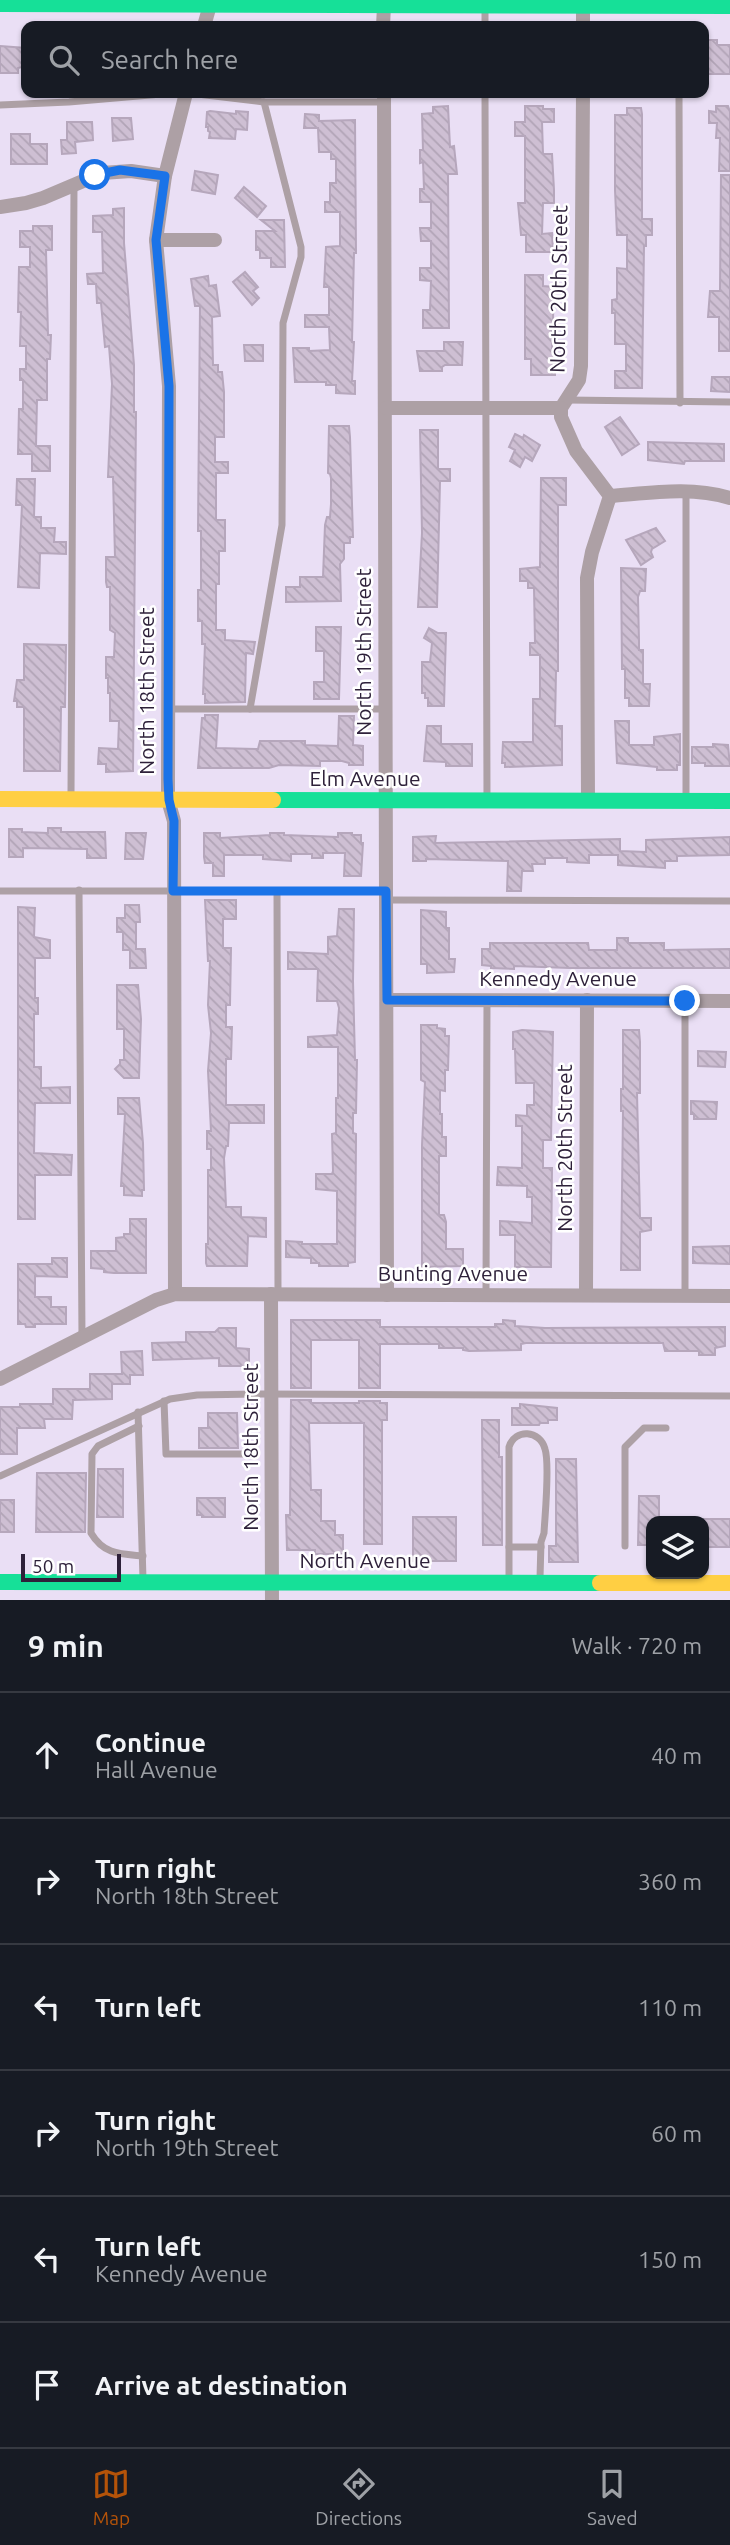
<!DOCTYPE html>
<meta charset="utf-8">
<style>
:root{--surface:#171b24;--page:#242831;--text:#f1f3f6;--muted:#9ea1a6;--line:#363941;--accent:#b45309}
body{margin:0;font-family:Ubuntu,sans-serif;background:var(--page);color:var(--text)}
.controls{position:absolute;right:21px;bottom:21px;display:grid;overflow:hidden;border-radius:14px;box-shadow:0 2px 5px #0004}
.controls button{width:63px;height:63px;display:grid;place-items:center;padding:0;border:0;border-bottom:2px solid var(--line);background:var(--surface);color:var(--text);font:35px sans-serif}
.scale{position:absolute;left:21px;bottom:18px;width:100px;box-sizing:border-box;padding-left:7px;border:4px solid #2e213a;border-top:0;font-size:19px;line-height:24px;white-space:nowrap;color:#2e213a;-webkit-text-stroke:5px #fff;paint-order:stroke}
.stop{position:absolute;width:21px;height:21px;margin:-16px;border:5px solid #1a73e8;border-radius:50%;background:#fff}
.stop.end{background:#1a73e8;border-color:#fff;box-shadow:0 2px 7px #0008}
.list{margin:0;padding:0;list-style:none}
h2{display:flex;justify-content:space-between;align-items:center;height:91px;margin:0;padding:0 28px;font-size:30px}
h2 small{font-size:23px;font-weight:400;color:var(--muted)}
.list li{display:grid;grid-template-columns:46px 1fr auto;gap:21px;align-items:center;box-sizing:border-box;height:126px;padding:0 28px;border-top:2px solid var(--line)}
.list b{display:block;font-size:26px;white-space:nowrap}
.list p{margin:0;font-size:23px;white-space:nowrap;color:var(--muted)}
.list em{font-size:23px;font-style:normal;color:var(--muted)}
.icon{flex:none;width:38px;height:38px;fill:none;stroke:currentColor;stroke-width:2;stroke-linecap:round;stroke-linejoin:round}
.map{position:relative;flex:none;width:730px;height:1600px;overflow:hidden}
.search{position:absolute;background:var(--surface);box-shadow:0 2px 5px #0004;left:21px;right:21px;top:21px;height:77px;display:flex;align-items:center;gap:18px;box-sizing:border-box;padding:0 24px;border-radius:14px;color:var(--muted);font-size:26px}
.sheet{height:847px;background:var(--surface)}
nav{display:flex;justify-content:space-around;align-items:center;box-sizing:border-box;height:98px;border-top:2px solid var(--line);background:var(--surface);font-size:19px;color:var(--muted)}
nav a{display:grid;justify-items:center;gap:4px}
nav .on{color:var(--accent)}
.map>svg:first-child{display:block}
.building{fill:url(#building-back-hatch);stroke:#b6a7bc;stroke-width:2}
.lines{fill:none;stroke-linecap:round;stroke-linejoin:round}
.lane{stroke:#ada0a5;stroke-width:7}
.street{stroke:#ada0a5;stroke-width:14}
.fast{stroke:#16e098;stroke-width:16}
.slow{stroke:#ffcf43;stroke-width:16}
.route{stroke:#1a73e8;stroke-width:9}
.labels{text-anchor:middle;stroke-width:5;stroke-linejoin:round;paint-order:stroke}
.street-label{font-size:21px;fill:#2e213a;stroke:#fff}
</style>
<div class="map">
<svg width="730" height="1600" viewBox="0 0 730 1600">
<defs>
<pattern id="building-back-hatch" width="6" height="6" patternUnits="userSpaceOnUse" patternTransform="scale(1.75)"><rect width="6" height="6" fill="#cebfd3"/><path d="M-1 5l2 2M0 0l6 6M5-1l2 2" fill="none" stroke="#b1a4b6"/></pattern>
</defs>
<rect width="100%" height="100%" fill="#eadff5"/>
<!-- building -->
<g class="building">
<path d="M704,40H717V45H730V74H704Z"/>
<path d="M0,46L26,48V66L18,68V73H0Z"/>
<path d="M448,106L450,147L454,146L457,174H448L449,328H423V310H430L431,281L420,280V268H431V241H421L420,228H431V202H420V189H424L423,162L420,163V150H423L422,114L433,113V107Z"/>
<path d="M525,106H543V109H554V122H542L543,154H552L554,190V203H543L542,234L552,233L553,252H526V235H521L518,203H525V136H515V122H525Z"/>
<path d="M716,106H728L730,112V171H719L720,138H716L717,123H709V111L716,112Z"/>
<path d="M627,108H641L642,114V219H652V235H646V246H644L642,388H615V371H626V344H615V313H612V300L617,299V268L627,269V235H617L615,190V115H627Z"/>
<path d="M210,111L236,114V111L248,112L247,130L236,129L235,139L209,138L210,132L208,131V127H206L207,112Z"/>
<path d="M305,114L319,115V121L355,120L356,253H354L352,342H354L352,381H355V394L336,393V385H326V382H295L293,348H309V351L330,350L329,327H305V315H329V287H324L326,247L340,246V212H325V202H330V183H336V159H331V152H319L318,128H304Z"/>
<path d="M112,118H131L133,139L113,141Z"/>
<path d="M67,122H92L93,140L75,142L76,153L62,154L61,140H67Z"/>
<path d="M11,134H30V144H47V164H11Z"/>
<path d="M195,171L218,175L215,194L192,190Z"/>
<path d="M721,175H730V351H719V317H708L710,291H720Z"/>
<path d="M244,187L266,206L257,217L235,198Z"/>
<path d="M124,208V243L134,365V412H136L133,771L106,772V764H98L99,748L118,749L119,721H110V693H108V678H106V657H114L115,633L110,630V587H107L106,582V557H115L113,477H108L112,384L109,346L105,347L101,303H97L96,284H88L87,274L103,273L102,232H93V216L113,215V209Z"/>
<path d="M261,220H284L285,267H271V258H260V250H256V231H275Z"/>
<path d="M33,226H52V250H46L48,335H51L50,359H47V400H37L36,446H50V471H32V454H18L19,409H23V380H20V369H26V346H20L21,312H18L19,267H30V247H20V231H33Z"/>
<path d="M245,272L258,287L253,291L259,298L252,305L233,282Z"/>
<path d="M525,275H543V286L554,287L552,350H555V375H531V359H525Z"/>
<path d="M208,276L209,286L216,285L220,316L212,317L213,365H218V372H222L224,392V437H215V462H228V473H216V520H225V551H219V584H216V630H225V640L255,642L253,654L246,653L245,702L205,703V694H203L205,644H202V621H198V590H201V531H198L200,306H195L191,279Z"/>
<path d="M444,342H463L462,365H445L442,367V371H420L417,351H444Z"/>
<path d="M244,345H263V361H245Z"/>
<path d="M712,377H730V392L711,391Z"/>
<path d="M620,417L639,444L622,455L605,427Z"/>
<path d="M329,426H349L350,437L353,537H350V543H344V559L340,564L341,601L286,602V587H300V577H323L325,525L327,517H330L331,504V478L330,474L328,473Z"/>
<path d="M420,430H438V469H450V481H440L437,607H418L422,533Z"/>
<path d="M515,434L523,438L524,435L540,445L532,461L525,457L520,467L510,461L515,450L509,447Z"/>
<path d="M648,442L724,444V461H685L684,464L648,460Z"/>
<path d="M541,478H566V505H558V671H556L555,726H562V765L505,767V763H502L503,742H533V699H540V655H530V643H535L534,588H528V581H520V569L540,567Z"/>
<path d="M17,479H35L34,517H41V528H55L54,542H66V554L40,553L39,588L18,587L22,505H16Z"/>
<path d="M656,528L665,541L652,549L651,552L653,557L641,565L626,540Z"/>
<path d="M621,568L646,569L645,591H640L638,597L639,641V650H643V684H650L649,706H629V698H625V669H622Z"/>
<path d="M316,627H341L339,699H314V682H324V651H316Z"/>
<path d="M429,628L438,633H446L444,706H428V698H425V693H422V662H430L432,643L424,638Z"/>
<path d="M24,644L66,645L65,707H61L60,771H24V707H17V701H14L17,680H24Z"/>
<path d="M205,715H218L216,748L258,749L260,741H305V745L338,746L339,716H354L353,745L363,746V765H349V763L342,761H320V766L279,765L269,768H198L202,718H205Z"/>
<path d="M615,721H629V745H654V737L680,734V765H677V770H657V767L617,763Z"/>
<path d="M427,726H441V744H472V766H446V762L424,761Z"/>
<path d="M713,744L728,745L730,766H705V763H692V747H713Z"/>
<path d="M48,828H61V832H105L106,858H87V849L23,848V857H9V829H22V832L48,833Z"/>
<path d="M126,833H146L143,859H125Z"/>
<path d="M204,833H220V838L270,835V833H284V835L338,837V833H352V835H361V843H363L361,876H344L345,853H323V858H312V854H291V861L263,859V855H224V876H213V863H205L204,857Z"/>
<path d="M436,836L435,843L620,839V851L646,852V840L730,837V855L677,856V861H665V868L618,865V855H589V863L567,862V858H545V864H532L533,871H522L521,891H507L508,861L426,859V861H413V837Z"/>
<path d="M205,900H236V919H223V948H231L230,1005H226V1027H232L231,1059H226V1105H264V1123H229L228,1146H226L224,1158L226,1207H241V1217L266,1218V1237L248,1236L247,1266H207L206,1263V1244H208V1170H211V1149H207V1131H211L208,1071L211,1033L208,1005L210,961H208Z"/>
<path d="M125,905H139L140,922H136V949H145L146,968H130V950H123V932H117V918H125Z"/>
<path d="M18,907L35,908L34,937L50,940V958H35V998H38V1014H34V1067H41V1088L70,1087V1103H35L34,1153L72,1155L71,1175H35V1219H18Z"/>
<path d="M339,909H354L353,981L355,1060H357L356,1113H353V1133L356,1134V1139L355,1262L348,1263V1266H319V1263H311V1258L286,1257V1241L302,1242V1244H337V1191L316,1189V1174H332L333,1171L332,1134L336,1133V1098H338V1047H308V1037L337,1035L339,1008L337,1001H317L318,969H288V952L328,954V937L337,936Z"/>
<path d="M421,910L446,912V928H449V959H455L454,972L427,973V964H421Z"/>
<path d="M617,938H628V943H664V950L730,949V968H570L514,966V969L491,968V966L482,965V949H490V943H588L589,950H617Z"/>
<path d="M117,985H138L141,1019L139,1078H124L115,1069L120,1064V1060H124V1029H117Z"/>
<path d="M421,1025H437V1028L445,1029V1036H449L448,1070H445V1091L440,1090V1114H442V1137H446V1156H439V1215H444L446,1222V1249H463V1266L422,1267V1145L425,1082L421,1080Z"/>
<path d="M522,1030L553,1032L551,1140H543V1168H552L551,1267H515V1235H500V1221L532,1223V1197H527V1186L497,1185L498,1167L522,1168V1126H516V1115L527,1116V1105H534V1083H516L515,1049H513V1032Z"/>
<path d="M623,1030H639L640,1042V1093H637L640,1218H651V1230L640,1232V1270H621L623,1111H621V1089H623Z"/>
<path d="M698,1051L726,1052L725,1067L698,1066Z"/>
<path d="M118,1098H139L143,1143L144,1190H142V1196L124,1195V1186H121L125,1114H118Z"/>
<path d="M691,1101L717,1102L716,1119H694V1114H691Z"/>
<path d="M130,1219H146V1273H114L104,1272V1269L91,1268V1251H116V1238L124,1237V1234H130Z"/>
<path d="M730,1246V1264L693,1263V1247Z"/>
<path d="M52,1258H67V1277L35,1276V1297H51V1307H66V1324H35V1327H26L25,1324H18V1264H52Z"/>
<path d="M291,1320H380V1327H495V1324H503V1320L515,1321V1326L545,1328L725,1327V1346L715,1348V1355H699V1351H665L663,1343H526L521,1344V1350L469,1351L463,1350V1348H439V1344H380V1388H359V1340H311V1388H291Z"/>
<path d="M219,1328H236V1348L249,1349V1366H219V1358L153,1360L152,1343L186,1342V1332H215Z"/>
<path d="M142,1351L143,1375H130V1384H112V1399L73,1400L72,1419H44L45,1428H17V1454H0V1407H20V1404H53V1389H90V1374H122L121,1352Z"/>
<path d="M291,1400H311V1403H359V1401H380V1403H387V1420H382V1544H364V1423H309L311,1490H321V1521H335V1535H343V1554H315V1550H287L286,1515H290Z"/>
<path d="M520,1404L557,1408V1420H548V1423H540L539,1425H512V1408H520Z"/>
<path d="M208,1413H237L238,1448H199V1428H208Z"/>
<path d="M482,1420H499V1457H502V1545H483Z"/>
<path d="M556,1459H576L578,1562H549V1546H556Z"/>
<path d="M98,1469H123V1517H97Z"/>
<path d="M37,1473H86L85,1532H36Z"/>
<path d="M639,1496H659V1521H651V1545H638Z"/>
<path d="M197,1498H225V1517H202V1515H197Z"/>
<rect x="0" y="1500" width="14" height="32"/>
<rect x="413" y="1517" width="43" height="44"/>
<rect x="704" y="1519" width="26" height="28"/>
</g>
<g class="lines">
<!-- lane -->
<g class="lane">
<path d="M485,7V26"/>
<path d="M189,93L264,102H384"/>
<path d="M485,93L487,799"/>
<path d="M679,94L680,403"/>
<path d="M0,105L69,102L173,93"/>
<path d="M567,400L730,402"/>
<path d="M686,491V799"/>
<path d="M168,709H385"/>
<path d="M250,709L282,525L283,323L301,257V247L264,102"/>
<path d="M71,795L74,184"/>
<path d="M79,890L82,1338"/>
<path d="M0,891H386"/>
<path d="M277,891L278,1294"/>
<path d="M386,900L730,901"/>
<path d="M685,1001V1295"/>
<path d="M486,1295L487,1000"/>
<path d="M164,1401L166,1454H248"/>
<path d="M138,1412L143,1579"/>
<path d="M139,1426L98,1446L92,1454L91,1533C104,1555 121,1554 143,1556"/>
<path d="M0,1476L170,1399L197,1395L257,1394L730,1396"/>
<path d="M625,1546V1447L644,1428H666"/>
<path d="M509,1547H541"/>
<path d="M509,1579V1447C515,1428 540,1430 545,1449C550,1464 545,1514 544,1533L541,1542L540,1578"/>
</g>
<!-- street -->
<g class="street">
<path d="M204,26L210,5"/>
<path d="M383,26L384,6"/>
<path d="M583,26V6"/>
<path d="M384,93L387,1295"/>
<path d="M583,93L581,366L579,380L561,408V417L576,451L610,496L592,552L587,578L588,800"/>
<path d="M0,207L26,203L43,198L102,173L131,171L165,176"/>
<path d="M156,240H215"/>
<path d="M386,408H561"/>
<path d="M610,496C650,493 691,486 730,498"/>
<path d="M387,1000L730,1001"/>
<path d="M175,1294L174,821L168,800V779L169,386L156,240L165,176L186,93"/>
<path d="M271,1294L272,1600"/>
<path d="M586,1295L587,1000"/>
<path d="M0,1379L156,1300L175,1294L730,1296"/>
</g>
<!-- fast -->
<g class="fast">
<path d="M0,4L730,6"/>
<path d="M273,800L730,801"/>
<path d="M0,1582L600,1583"/>
</g>
<!-- slow -->
<g class="slow">
<path d="M0,799L273,800"/>
<path d="M600,1583H730"/>
</g>
</g>
<g class="lines">
<!-- route -->
<path class="route" d="M95,175L120,170L165,176L156,240L169,386L168,779L169,800L174,821L173,891H386L387,1000L685,1001"/>
</g>
<g class="labels">
<!-- street labels -->
<g class="street-label">
<text transform="translate(559 289) rotate(-89)" y="7">North 20th Street</text>
<text transform="translate(364 652) rotate(-90)" y="7">North 19th Street</text>
<text transform="translate(147 691) rotate(-90)" y="7">North 18th Street</text>
<text x="365" y="786">Elm Avenue</text>
<text x="558" y="986">Kennedy Avenue</text>
<text transform="translate(565 1148) rotate(-90)" y="7">North 20th Street</text>
<text x="453" y="1281">Bunting Avenue</text>
<text transform="translate(251 1447) rotate(-90)" y="7">North 18th Street</text>
<text x="365" y="1568">North Avenue</text>
</g>
</g>
</svg>
<div class="controls">
<button><svg class="icon" aria-label="layers" viewBox="0 0 24 24"><path d="M12 4l9 5-9 5-9-5zM3 14l9 5 9-5"/></svg></button>
</div>
<div class="scale">50 m</div>
<div class="stop" style="left:95px;top:175px"></div>
<div class="stop end" style="left:685px;top:1001px"></div>
<div class="search"><svg class="icon" aria-label="search" viewBox="0 0 24 24"><circle cx="10" cy="10" r="6"/><path d="M15 15l6 6"/></svg>Search here</div>
</div>
<section class="sheet">
<h2>9 min<small>Walk · 720 m</small></h2>
<ul class="list">
<li><svg class="icon" aria-label="ahead" viewBox="0 0 24 24"><path d="M12 20V5M6 11l6-6 6 6"/></svg><div><b>Continue</b><p>Hall Avenue</p></div><em>40 m</em></li>
<li><svg class="icon" aria-label="right" viewBox="0 0 24 24"><path d="M7 20v-9h11M14 6l5 5-5 5"/></svg><div><b>Turn right</b><p>North 18th Street</p></div><em>360 m</em></li>
<li><svg class="icon" aria-label="left" viewBox="0 0 24 24"><path d="M17 20v-9H6M10 6l-5 5 5 5"/></svg><div><b>Turn left</b></div><em>110 m</em></li>
<li><svg class="icon" aria-label="right" viewBox="0 0 24 24"><path d="M7 20v-9h11M14 6l5 5-5 5"/></svg><div><b>Turn right</b><p>North 19th Street</p></div><em>60 m</em></li>
<li><svg class="icon" aria-label="left" viewBox="0 0 24 24"><path d="M17 20v-9H6M10 6l-5 5 5 5"/></svg><div><b>Turn left</b><p>Kennedy Avenue</p></div><em>150 m</em></li>
<li><svg class="icon" aria-label="arrive" viewBox="0 0 24 24"><path d="M6 21V4h12l-3 4 3 4H6"/></svg><div><b>Arrive at destination</b></div></li>
</ul>
</section>
<nav>
<a class="on"><svg class="icon" aria-label="map" viewBox="0 0 24 24"><path d="M3 6l6-2 6 2 6-2v14l-6 2-6-2-6 2zM9 4v14M15 6v14"/></svg>Map</a>
<a><svg class="icon" aria-label="directions" viewBox="0 0 24 24"><path d="M12 3l9 9-9 9-9-9zM9 14v-3h6M13 9l2 2-2 2"/></svg>Directions</a>
<a><svg class="icon" aria-label="saved" viewBox="0 0 24 24"><path d="M7 4h10v16l-5-4-5 4z"/></svg>Saved</a>
</nav>
